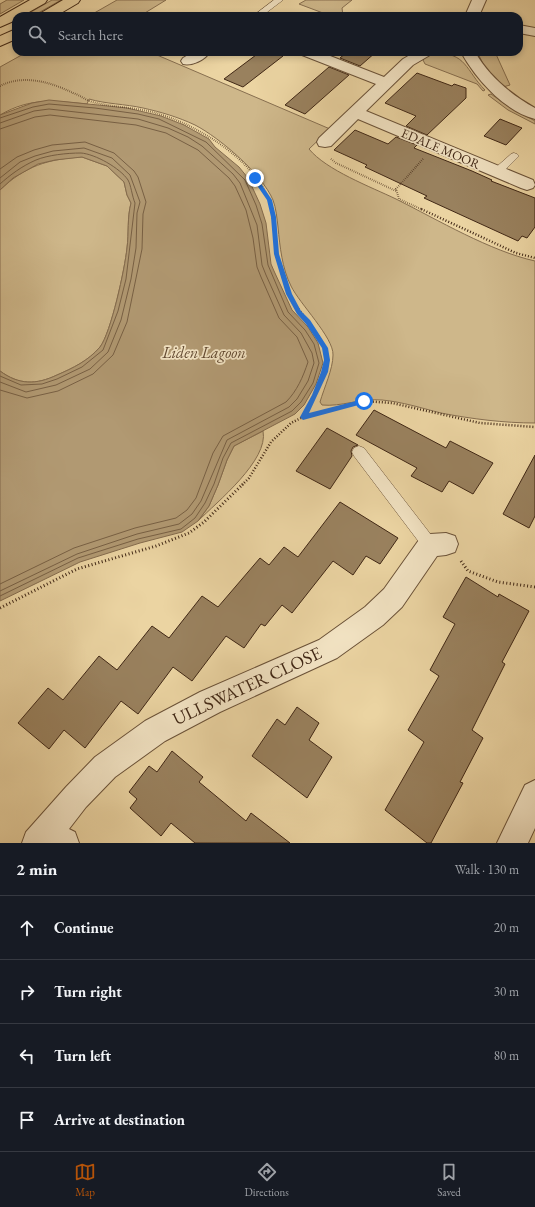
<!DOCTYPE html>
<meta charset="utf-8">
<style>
:root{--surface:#171b24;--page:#20242c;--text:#f1f3f6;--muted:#9ea1a6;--line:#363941;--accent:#b45309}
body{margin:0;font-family:"EB Garamond",serif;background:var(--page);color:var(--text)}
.stop{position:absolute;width:12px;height:12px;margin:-9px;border:3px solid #1a73e8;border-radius:50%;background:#fff}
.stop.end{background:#1a73e8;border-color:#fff;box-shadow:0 1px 4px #0008}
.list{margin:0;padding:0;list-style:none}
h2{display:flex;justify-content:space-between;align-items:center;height:52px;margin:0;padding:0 16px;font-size:17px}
h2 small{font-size:13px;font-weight:400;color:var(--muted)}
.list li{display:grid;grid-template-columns:26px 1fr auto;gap:12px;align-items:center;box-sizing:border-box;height:64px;padding:0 16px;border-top:1px solid var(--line)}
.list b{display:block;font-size:15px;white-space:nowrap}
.list em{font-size:13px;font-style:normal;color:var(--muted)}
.icon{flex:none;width:22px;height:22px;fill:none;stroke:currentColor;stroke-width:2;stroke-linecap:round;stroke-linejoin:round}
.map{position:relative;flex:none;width:535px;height:843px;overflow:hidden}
.search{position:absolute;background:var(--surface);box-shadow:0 2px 6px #0003;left:12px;right:12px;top:12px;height:44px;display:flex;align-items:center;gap:10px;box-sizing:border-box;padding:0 14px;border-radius:12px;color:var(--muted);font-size:15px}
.sheet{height:308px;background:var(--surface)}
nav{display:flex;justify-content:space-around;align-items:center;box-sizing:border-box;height:56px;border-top:1px solid var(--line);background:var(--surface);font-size:11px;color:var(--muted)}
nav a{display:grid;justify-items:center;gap:2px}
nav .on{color:var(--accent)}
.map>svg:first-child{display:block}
.green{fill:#ceb78a;stroke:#876f50}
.water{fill:#b19972;stroke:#846b4d}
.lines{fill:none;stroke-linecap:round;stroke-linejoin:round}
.shore{stroke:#786044;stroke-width:1}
.building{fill:#99815e;stroke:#402715}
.lane-casing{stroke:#6b5238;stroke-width:1}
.street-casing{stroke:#6b5238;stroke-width:2}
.highway-casing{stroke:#402715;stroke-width:2}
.path-far2{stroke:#402715;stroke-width:2;stroke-dasharray:0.5 1.5;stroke-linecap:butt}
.path-far1{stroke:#402715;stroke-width:2.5;stroke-dasharray:1 2;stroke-linecap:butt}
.path{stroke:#402715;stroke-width:3;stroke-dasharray:1 2.5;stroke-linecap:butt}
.lane{fill:#f2e3c3;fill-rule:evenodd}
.street{fill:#f2e3c3;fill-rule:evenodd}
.highway{fill:#ebd4a2;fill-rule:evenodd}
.route{fill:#1a73e8}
.labels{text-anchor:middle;stroke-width:3.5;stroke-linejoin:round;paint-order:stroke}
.far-street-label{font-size:13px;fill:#402715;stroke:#f2e3c3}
.water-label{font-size:16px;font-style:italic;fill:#624931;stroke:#f2e3c3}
.near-street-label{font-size:18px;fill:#402715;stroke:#f2e3c3}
</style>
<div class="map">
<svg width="535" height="843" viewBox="0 0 535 843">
<rect width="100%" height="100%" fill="#ebd4a2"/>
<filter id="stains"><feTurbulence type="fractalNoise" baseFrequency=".005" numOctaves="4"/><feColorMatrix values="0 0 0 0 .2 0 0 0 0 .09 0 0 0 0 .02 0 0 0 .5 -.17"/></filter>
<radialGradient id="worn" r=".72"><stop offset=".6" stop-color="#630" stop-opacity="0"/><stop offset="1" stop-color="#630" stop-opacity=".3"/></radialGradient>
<!-- green -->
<g class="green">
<path d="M7,0H24L0,14V4Z"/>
<path d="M52,0H61L33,16H24Z"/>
<path d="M117,0H166L140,16H89Z"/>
<path d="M306,0H352L342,8L343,16H331L299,4Z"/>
<path d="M27,52H150L330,129L309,149C326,170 371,187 396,199C438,220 490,251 535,261V423C504,423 472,419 441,413C421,408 403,402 382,400C361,398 341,407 322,405L320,402C324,388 333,369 333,355C334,338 299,303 291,286C282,268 280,247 278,227C277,218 276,208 273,200C262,174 220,138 195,125C178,117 161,112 143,108C125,104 106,104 89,99L87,104C54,101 31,97 0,115V67Z"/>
<path d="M477,52H495L510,85L503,87L486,69Z"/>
<path d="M434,54C466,51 466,71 485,90L483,91L477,84L425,64L423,60L425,57Z"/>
<path d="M491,94L508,106L535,121V124L508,110L488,95Z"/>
<path d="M82,157L107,166L124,182L127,195L131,203C127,218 129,233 127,248C125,268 111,333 100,347C88,361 73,368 57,375C36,385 19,385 0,371V190C25,166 48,159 82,157Z"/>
<path d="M263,431C269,460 217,502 198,521L209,506L218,485L227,460L234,446Z"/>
</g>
<!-- water -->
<path class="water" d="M49,100L127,108L161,116L184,125L209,139L215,147L239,167L248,178L260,204L266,223L271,264L274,271L292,310L308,327L318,343L323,363L316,384L304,405L295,414L234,446L227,460L218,485L209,506L198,521L182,532L140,543L80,562L0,601V371C19,385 36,385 57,375C73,368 88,361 100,347C111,333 125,268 127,248C129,233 127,218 131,203L127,195L124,182L107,166L82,157L55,160L38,164L13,178L0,190V115L32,103Z"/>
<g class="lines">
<!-- shore -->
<g class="shore">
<path d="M0,118L33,107L49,104L95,108L138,114L159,119L206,142L245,180L256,205L262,224L268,265L288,312L305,330L314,344L319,363L313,383L301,402L292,411L231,443L223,458L214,484L205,503L195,518L181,529L138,539L78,558L0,596"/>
<path d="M0,123L34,111L49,109L138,119L168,128L188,137L202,146L233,174L240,183L257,225L262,265L266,275L284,315L301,333L312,353L314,363L308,381L297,399L289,407L227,440L201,501L192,514L179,524L137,534L77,554L0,591"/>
<path d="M0,129L35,117L50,115L136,125L166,133L198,150L229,178L235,186L246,210L253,238L257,267L261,277L279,318L297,337L308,362C303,377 297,391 286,402L223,436L213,453L196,498L187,510L176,518L135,528L74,548L0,584"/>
<path d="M0,169L17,157L34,150L52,145L85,142L114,153L134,171L138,177L146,202L143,214L142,249L127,322L113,355L93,374L58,391L27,398L0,390"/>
<path d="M0,178L20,162L35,156L53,151L84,148L112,158L130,175L140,202L137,213L136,248L131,279L121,320L108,352L90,369L56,385L26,392L0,382"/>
<path d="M0,184C10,175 22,166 36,160C48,155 67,153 81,153C95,154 120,168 128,180C131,185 132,196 135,203L126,279L118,311L103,350L82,367L57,379L42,384L21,385L0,376"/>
</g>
</g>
<!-- building -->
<g class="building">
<path d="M260,52H280L283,56L243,87L224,79Z"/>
<path d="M347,52H376L360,66L340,58Z"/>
<path d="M329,67L349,75L305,114L285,105Z"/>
<path d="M417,73L452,86L454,84L466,88V98L427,135L406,126L416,116L385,103Z"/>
<path d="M500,119L522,128L506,145L484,136Z"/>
<path d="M355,130L388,144L396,137L417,145L414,148L472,171L492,180L491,181L535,198V227L527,238L522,236L518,241L424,198L427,196L365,167L367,165L334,150Z"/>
<path d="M374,410L446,448L450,441L493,463L473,494L449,481L442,492L411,476L417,468L356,435Z"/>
<path d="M327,428L358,445L353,447L351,451L352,456L330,489L296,471Z"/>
<path d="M535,455V516L529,528L503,514Z"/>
<path d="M340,502L398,538L380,564L366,556L353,575L333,561L292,613L282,605L265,626L261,624L244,648L226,636L192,681L173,667L138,714L121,701L85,748L64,730L49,749L18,723L48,688L63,700L99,656L117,670L152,626L169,638L202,596L218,607L260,558L269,565L284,547L298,557Z"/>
<path d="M466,577L498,597L499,594L529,611L502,662L505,664L472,730L483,738L460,782L463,783L431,843H427L385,810L424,742L408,730L439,676L430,670L455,624L443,617Z"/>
<path d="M297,707L319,723L309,740L332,757L307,798L252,756L277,719L285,725Z"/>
<path d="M172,751L203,777L199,782L246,821L251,813L290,843H195L171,823L161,836L130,808L137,799L129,792L149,766L157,772Z"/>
</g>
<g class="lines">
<!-- lane casing -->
<g class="lane-casing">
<g id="lane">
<path d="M274,0H283L262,16H253Z"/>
<path d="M514,153L517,154L519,156L502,173H494L493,171L494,169L511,154Z"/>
<path d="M359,446L364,448L435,540L437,545L435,550L430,552L425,550L354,456L352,452L354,448Z"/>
</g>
</g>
<!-- street casing -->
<g class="street-casing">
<g id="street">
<path d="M472,0H486L479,16H465Z"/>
<path d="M519,25L535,28V36L519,33Z"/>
<path d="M193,52H210C205,60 192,66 183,64L181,61L183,58Z"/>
<path d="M300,52H320L384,77L403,59L415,52H432L430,55L413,65L366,111L533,180L535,185L533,188L527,190L521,188L358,119L331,146L325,147L319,146L317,142L319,138L376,84L302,55Z"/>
<path d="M461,52H475C489,76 510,94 535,108V119C504,111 475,78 461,52Z"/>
<path d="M446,533L455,536L458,544L455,552L446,555L437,556L402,607L383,625L337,658L220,712L165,741L115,777L86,807L69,829L75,832L79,843H22L26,832L66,787L95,757L145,721L200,692L319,640L365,607L384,589L421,537L430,534Z"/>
<path d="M535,780V828L528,843H497L525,785Z"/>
</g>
</g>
<!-- highway casing -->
<g class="highway-casing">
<g id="highway">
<path d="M30,0H47L45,3L22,16H16V20L0,27V17Z"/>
<path d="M63,0H80L78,3L56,16H39L41,13Z"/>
<path d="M16,29V39L0,46V36Z"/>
</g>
</g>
<!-- path-far2 -->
<g class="path-far2">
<path d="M0,86C23,74 51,82 73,93C80,95 85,100 92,102C112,107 132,107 152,112C196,123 261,162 272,210"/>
<path d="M331,159L336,163L396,191"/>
<path d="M423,159L396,189L399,199L423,210"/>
</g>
<!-- path-far1 -->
<g class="path-far1">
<path d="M272,209L277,258L285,284L294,303L319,337L326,349L327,358L324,375L304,417"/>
<path d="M421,209L516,253L535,258"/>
<path d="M242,485L249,478L271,442L291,423L303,417L364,401L392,403L480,423L535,427"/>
</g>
<!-- path -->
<g class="path">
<path d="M461,561L468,571L498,582L535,587"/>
<path d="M0,608L77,569L156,546L189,533L204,522L243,484"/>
</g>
<!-- lane -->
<use href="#lane" class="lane"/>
<!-- street -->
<use href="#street" class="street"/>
<!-- highway -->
<use href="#highway" class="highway"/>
</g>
<!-- route -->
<path class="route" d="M253,176H256L272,200L276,217L279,254L292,294L301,311L310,320L328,348L330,360L328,372L309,413L364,399H366V403L303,420L300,417L312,395L321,372L324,360L322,348L306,324L297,314L286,294L274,254L271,217L267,200L252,178Z"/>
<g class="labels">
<!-- far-street labels -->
<g class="far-street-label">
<text transform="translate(441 148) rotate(23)" y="5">EDALE MOOR</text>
</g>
<!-- water labels -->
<g class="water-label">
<text x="204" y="358">Liden Lagoon</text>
</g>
<!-- near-street labels -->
<g class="near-street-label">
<text transform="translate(247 686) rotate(-25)" y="6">ULLSWATER CLOSE</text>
</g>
</g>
<rect width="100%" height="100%" filter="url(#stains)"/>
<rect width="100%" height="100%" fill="url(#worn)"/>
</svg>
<div class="stop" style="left:364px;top:401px"></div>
<div class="stop end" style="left:255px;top:178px"></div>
<div class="search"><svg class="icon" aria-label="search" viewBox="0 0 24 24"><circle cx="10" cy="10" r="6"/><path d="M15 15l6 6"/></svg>Search here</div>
</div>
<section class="sheet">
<h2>2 min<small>Walk · 130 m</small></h2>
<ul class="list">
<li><svg class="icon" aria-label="ahead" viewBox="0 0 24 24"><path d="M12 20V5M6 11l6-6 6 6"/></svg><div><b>Continue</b></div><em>20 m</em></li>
<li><svg class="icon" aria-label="right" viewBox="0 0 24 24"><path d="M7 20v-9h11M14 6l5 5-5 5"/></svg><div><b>Turn right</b></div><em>30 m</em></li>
<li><svg class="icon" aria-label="left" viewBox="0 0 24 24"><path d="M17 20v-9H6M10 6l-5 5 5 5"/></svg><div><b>Turn left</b></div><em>80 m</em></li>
<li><svg class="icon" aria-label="arrive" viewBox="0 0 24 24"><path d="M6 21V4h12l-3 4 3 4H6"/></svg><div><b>Arrive at destination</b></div></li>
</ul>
</section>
<nav>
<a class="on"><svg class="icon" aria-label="map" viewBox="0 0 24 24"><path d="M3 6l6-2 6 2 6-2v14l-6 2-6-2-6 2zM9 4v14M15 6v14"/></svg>Map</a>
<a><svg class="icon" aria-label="directions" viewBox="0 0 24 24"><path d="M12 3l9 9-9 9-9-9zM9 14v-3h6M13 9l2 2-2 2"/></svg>Directions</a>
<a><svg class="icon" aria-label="saved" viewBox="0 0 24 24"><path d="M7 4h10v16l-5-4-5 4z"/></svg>Saved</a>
</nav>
